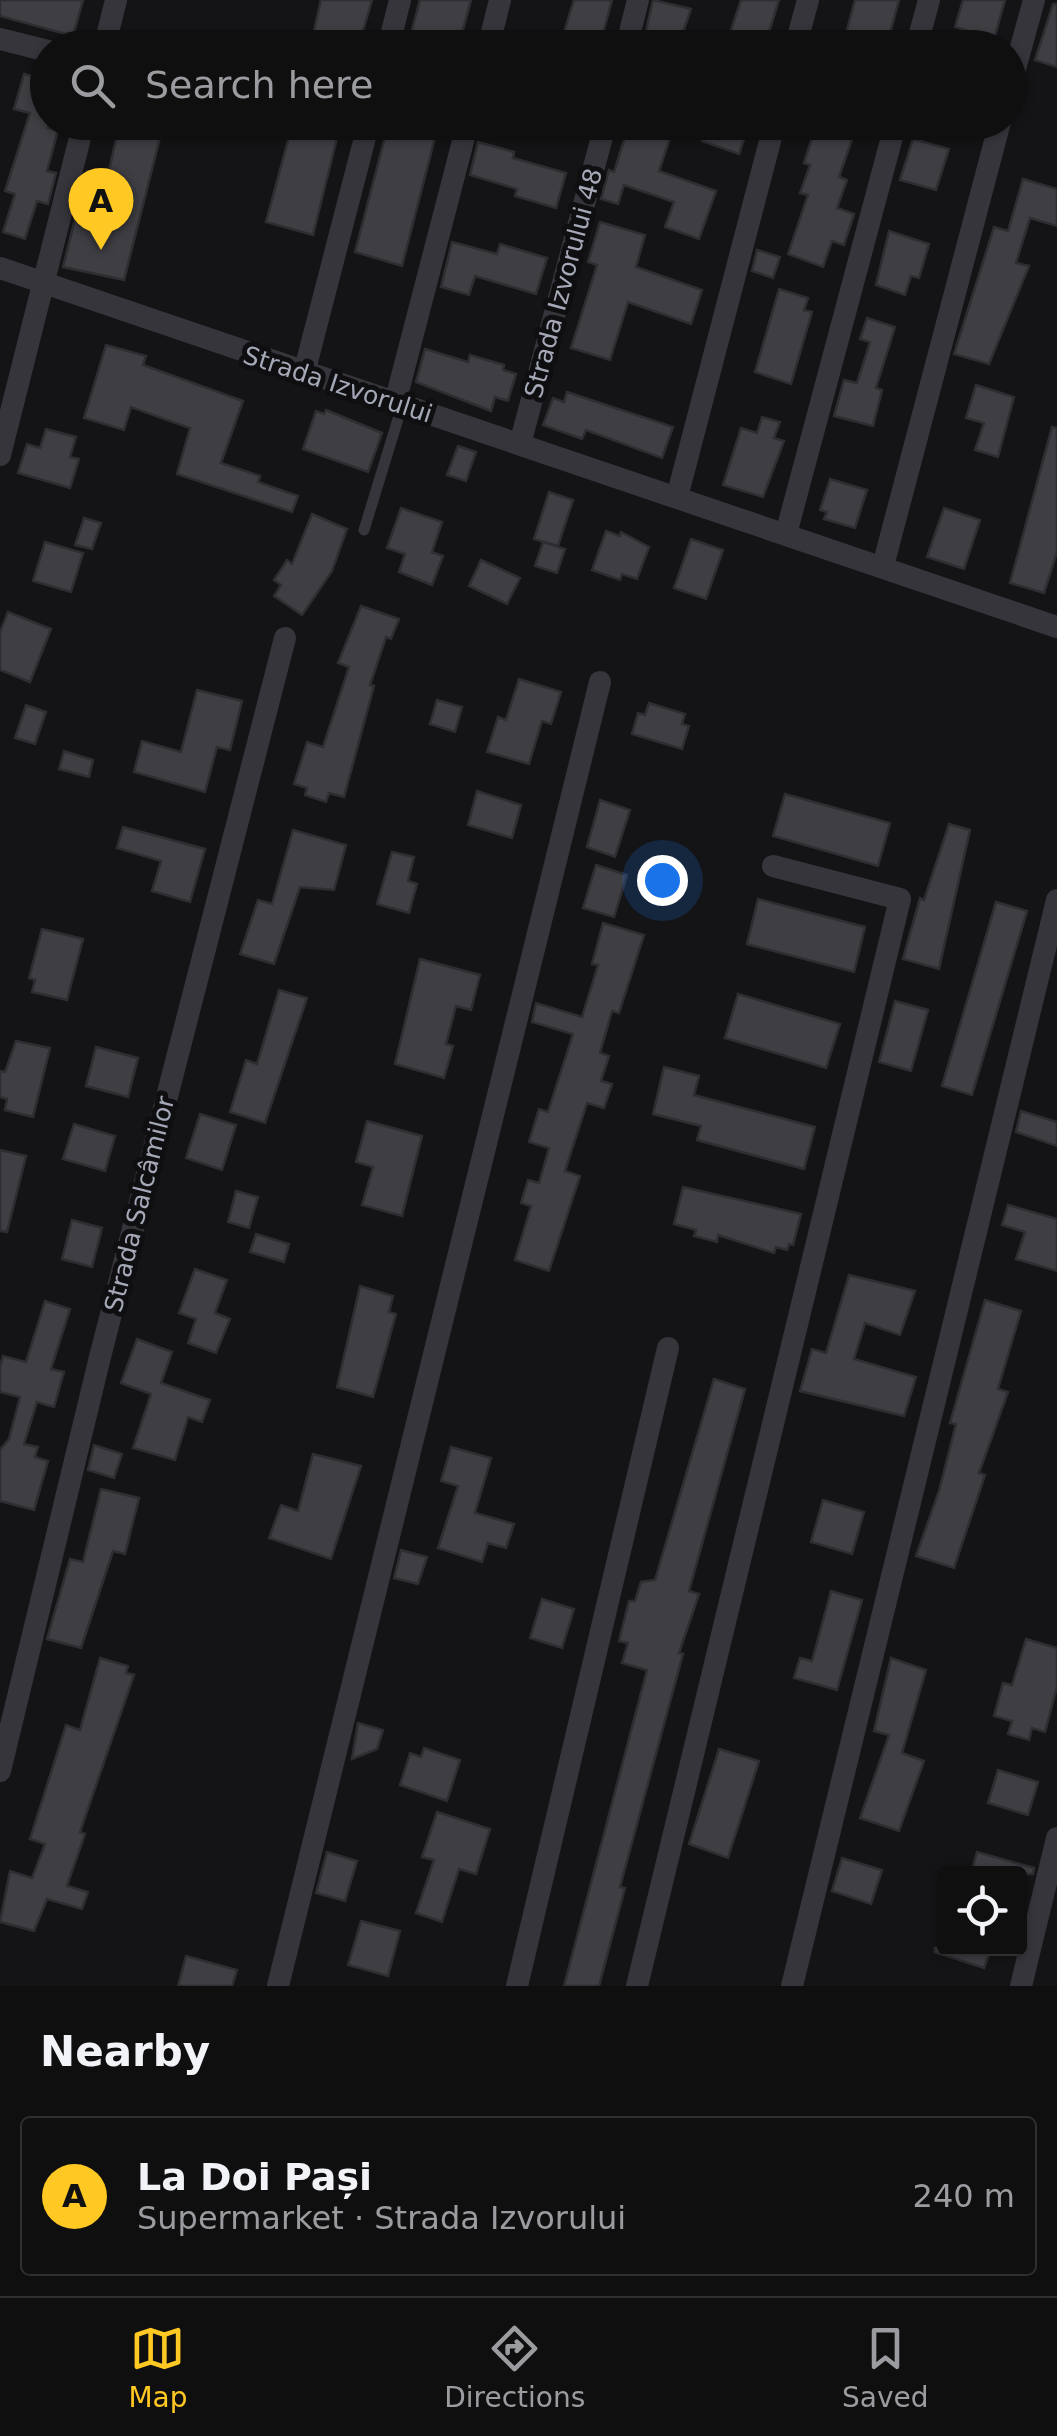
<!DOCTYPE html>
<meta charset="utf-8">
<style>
:root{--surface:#0f0f10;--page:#181819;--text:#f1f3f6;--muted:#9b9c9f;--line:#2f2f30;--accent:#ffc823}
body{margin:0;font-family:"DejaVu Sans",sans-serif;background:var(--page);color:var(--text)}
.controls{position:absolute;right:30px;bottom:30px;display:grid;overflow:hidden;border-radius:10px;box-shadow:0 2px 8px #0004}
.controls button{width:90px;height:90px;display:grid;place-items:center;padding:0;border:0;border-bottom:2px solid var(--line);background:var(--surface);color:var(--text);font:50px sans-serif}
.you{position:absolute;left:662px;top:880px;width:35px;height:35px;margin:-25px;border:8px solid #fff;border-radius:50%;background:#1a73e8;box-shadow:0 0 0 15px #1a73e833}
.badge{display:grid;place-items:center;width:65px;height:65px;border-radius:50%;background:var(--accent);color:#111;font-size:32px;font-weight:700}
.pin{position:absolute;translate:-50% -82px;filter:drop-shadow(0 2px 5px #0008)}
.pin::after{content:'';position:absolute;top:52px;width:35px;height:30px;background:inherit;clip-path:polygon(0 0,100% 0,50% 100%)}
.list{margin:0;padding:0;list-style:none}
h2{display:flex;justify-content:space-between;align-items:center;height:130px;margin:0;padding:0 40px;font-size:42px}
h2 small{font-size:32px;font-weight:400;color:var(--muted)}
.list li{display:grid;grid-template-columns:65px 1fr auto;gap:30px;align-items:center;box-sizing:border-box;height:160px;margin:0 20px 20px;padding:0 20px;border:2px solid var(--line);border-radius:10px}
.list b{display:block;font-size:38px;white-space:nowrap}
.list p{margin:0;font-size:32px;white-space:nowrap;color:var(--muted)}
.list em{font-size:32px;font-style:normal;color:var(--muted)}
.icon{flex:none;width:55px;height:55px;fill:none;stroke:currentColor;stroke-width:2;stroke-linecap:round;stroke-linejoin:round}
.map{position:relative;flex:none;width:1057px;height:1986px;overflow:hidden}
.search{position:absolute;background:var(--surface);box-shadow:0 2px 8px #0004;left:30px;right:30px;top:30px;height:110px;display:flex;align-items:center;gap:25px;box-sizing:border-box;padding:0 35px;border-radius:55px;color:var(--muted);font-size:38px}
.sheet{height:310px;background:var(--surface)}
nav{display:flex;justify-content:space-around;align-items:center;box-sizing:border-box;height:140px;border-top:2px solid var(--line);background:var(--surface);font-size:28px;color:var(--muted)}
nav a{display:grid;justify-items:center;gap:5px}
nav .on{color:var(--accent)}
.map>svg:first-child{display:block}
.building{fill:#3e3e43;stroke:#2e2e32;stroke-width:2.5}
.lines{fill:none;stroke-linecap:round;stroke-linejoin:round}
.service{stroke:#35353b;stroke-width:11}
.minor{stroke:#35353b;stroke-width:22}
.labels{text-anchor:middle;stroke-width:10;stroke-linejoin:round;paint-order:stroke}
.street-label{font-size:25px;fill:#a5a9b7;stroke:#0f0f11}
</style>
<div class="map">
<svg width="1057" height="1986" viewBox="0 0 1057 1986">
<rect width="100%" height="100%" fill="#141416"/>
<!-- building -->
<g class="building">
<path d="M0,0H83L73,36L0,16Z"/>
<path d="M321,0H372L358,48H310Z"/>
<path d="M420,0H471L458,48H407Z"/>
<path d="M574,0H612L599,48H559Z"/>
<path d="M653,0L691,9L680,41L658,35L656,48H642Z"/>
<path d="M741,0H779L764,48L727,42Z"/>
<path d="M855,0H899L886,48H842Z"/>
<path d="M963,0H1005L994,39L955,27Z"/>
<path d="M1053,4H1057V67L1035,60Z"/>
<path d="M42,71L48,72V128L58,130L47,171L56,173L48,204L37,201L25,239L3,232L15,194L5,191L30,113L14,109L24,74L40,78Z"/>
<path d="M120,122H164L124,280L63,267L87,171L108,175Z"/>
<path d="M293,122H341L313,235L266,222Z"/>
<path d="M389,122H439L402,266L355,252Z"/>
<path d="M638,122L672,132L659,171L716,191L699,239L665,227L674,202L624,185L618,204L601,199L609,170L614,172L626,134L633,137Z"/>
<path d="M708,122H750L739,154L702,141Z"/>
<path d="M817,122H858L839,177L847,180L837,208L854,214L844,245L832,241L823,267L788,254L808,195L800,193L810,165L804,163Z"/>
<path d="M913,139L949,149L936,190L900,180Z"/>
<path d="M478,142L514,152L513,158L566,173L556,208L515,196L517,189L470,175Z"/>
<path d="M1023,179L1057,189V226L1030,218L1016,263L1029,266L989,364L954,354L994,227L1008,231Z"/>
<path d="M600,222L645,235L636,267L702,290L691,324L628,302L610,360L571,348L597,265L588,262Z"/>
<path d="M889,231L929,244L919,278L911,276L905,295L876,285Z"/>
<path d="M452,242L497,254L500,244L547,258L536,294L475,276L469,295L441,287Z"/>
<path d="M757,250L780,257L773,278L752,271Z"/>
<path d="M779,289L808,298L804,310L812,312L791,384L755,372Z"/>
<path d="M867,318L895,327L876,388L882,390L873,426L834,416L844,380L857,383L870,342L860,339Z"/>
<path d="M106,345L146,356L143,365L243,401L221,463L260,476L258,482L298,496L292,512L177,474L190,428L131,407L124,430L84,418Z"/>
<path d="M425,349L468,362L470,355L504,365L503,370L516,374L508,401L495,397L491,411L416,382Z"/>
<path d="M976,385L1014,397L998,457L975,450L984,423L966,418Z"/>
<path d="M567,392L673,427L662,458L586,430L582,439L543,425L553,398L564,402Z"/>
<path d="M326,410L382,433L368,472L303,449L316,411L324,414Z"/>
<path d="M762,417L780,422L774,438L784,441L763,497L723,485L741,428L757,433Z"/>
<path d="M1052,427L1057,428V552L1044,593L1010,583Z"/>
<path d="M46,429L76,437L70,457L79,459L70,488L18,473L27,444L40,448Z"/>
<path d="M458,446L476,452L466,481L447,475Z"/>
<path d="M830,479L867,490L855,528L824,519L827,512L820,510Z"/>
<path d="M549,492L573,500L558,546L534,539Z"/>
<path d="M401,508L442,522L432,552L443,556L432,585L399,572L405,554L387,548Z"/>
<path d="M944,508L980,520L964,569L927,557Z"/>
<path d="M312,514L347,529L332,571L302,615L274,596L281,585L274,580L287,560L292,564Z"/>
<path d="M84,518L101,523L92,549L75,545Z"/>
<path d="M606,531L620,536L621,532L649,547L637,579L622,574L620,580L592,570Z"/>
<path d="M691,539L723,550L706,599L674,588Z"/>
<path d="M45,542L83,553L71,592L33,581Z"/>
<path d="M543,542L565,549L557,573L535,566Z"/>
<path d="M481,560L520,578L507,604L469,586Z"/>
<path d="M361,606L399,619L391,639L386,637L370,685L374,686L344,797L329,793L326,802L305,795L307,788L294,784L307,742L323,747L349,667L338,663Z"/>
<path d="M8,612L51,629L30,682L0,670V632Z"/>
<path d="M519,679L561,692L551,724L542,721L529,764L487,752L498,717L506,720Z"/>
<path d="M197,690L242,701L230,750L217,747L205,792L134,772L142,741L181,752Z"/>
<path d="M437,700L462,707L455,732L430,724Z"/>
<path d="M649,703L685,714L682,724L689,726L682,749L632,734L638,713L645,715Z"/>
<path d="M26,705L46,712L35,744L15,738Z"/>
<path d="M64,751L93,760L89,777L59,769Z"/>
<path d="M477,791L521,805L512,838L468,825Z"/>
<path d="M785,794L890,823L878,866L773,836Z"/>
<path d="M600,800L630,810L615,857L587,847Z"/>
<path d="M949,824L970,830L939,969L903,959L920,898L924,900Z"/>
<path d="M123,827L205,849L190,902L152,891L161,861L117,848Z"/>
<path d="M293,830L346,845L334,890L300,887L274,964L240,954L258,900L272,904Z"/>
<path d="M392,852L414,857L408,881L417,884L409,913L377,904Z"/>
<path d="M596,865L627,875L614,917L583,908Z"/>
<path d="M758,899L865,927L854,972L747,944Z"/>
<path d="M996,902L1027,911L972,1095L942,1086Z"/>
<path d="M603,923L644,935L619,1013L612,1011L600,1053L609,1056L601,1081L612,1084L604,1108L587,1103L565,1171L580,1176L549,1271L515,1260L531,1206L521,1203L528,1180L539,1183L549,1148L529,1142L539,1109L548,1112L573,1034L532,1022L536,1003L582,1017L598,965L592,964Z"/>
<path d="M42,929L83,939L67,1000L32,992L35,980L29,978Z"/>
<path d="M420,959L480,975L471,1010L456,1006L446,1044L453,1046L444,1078L395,1064Z"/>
<path d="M279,990L307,998L265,1123L230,1112L246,1060L257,1064Z"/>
<path d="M738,994L840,1024L826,1068L725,1038Z"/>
<path d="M895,1001L928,1010L911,1071L879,1062Z"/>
<path d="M16,1041L50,1048L33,1117L5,1110L7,1099L0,1097V1071L5,1072Z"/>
<path d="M96,1047L138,1058L128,1097L86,1086Z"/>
<path d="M664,1067L699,1076L694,1095L815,1127L804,1169L697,1140L701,1126L653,1114Z"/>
<path d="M1021,1111L1057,1122V1146L1016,1132Z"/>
<path d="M200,1114L236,1125L222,1170L186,1158Z"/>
<path d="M367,1121L422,1136L402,1216L362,1205L373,1167L356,1162Z"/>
<path d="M74,1124L115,1136L105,1171L63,1159Z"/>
<path d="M0,1150L26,1156L7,1232L0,1231Z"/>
<path d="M683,1187L801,1214L793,1245L789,1244L787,1250L776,1247L774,1253L718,1235L717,1242L694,1236L696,1230L674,1224Z"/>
<path d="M236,1191L258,1197L249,1228L228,1222Z"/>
<path d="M1008,1205L1057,1219V1271L1016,1259L1025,1232L1002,1225Z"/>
<path d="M72,1220L102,1228L92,1267L62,1259Z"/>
<path d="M256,1234L289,1244L284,1262L250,1252Z"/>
<path d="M195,1269L227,1280L215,1313L230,1319L216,1353L188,1343L196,1319L179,1313Z"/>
<path d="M849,1275L915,1291L900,1335L865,1323L854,1359L916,1377L904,1416L800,1391L812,1349L826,1353Z"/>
<path d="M360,1286L393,1296L389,1312L396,1314L373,1397L337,1387Z"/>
<path d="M985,1300L1021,1311L998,1389L1008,1392L979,1473L985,1475L954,1568L916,1556L939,1491L956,1424L950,1423Z"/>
<path d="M45,1301L70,1309L51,1369L64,1372L54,1407L37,1402L24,1444L38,1447L35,1457L48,1461L34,1510L0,1501V1450L9,1439L20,1397L0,1392V1367L3,1356L26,1362Z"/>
<path d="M137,1339L172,1352L161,1383L210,1400L202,1422L188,1417L175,1460L133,1448L151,1394L121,1383Z"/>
<path d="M714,1379L745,1389L689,1591L699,1594L679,1653L683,1654L620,1887L625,1888L599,1986H564L647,1670L622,1663L628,1643L619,1641L629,1601H635L641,1582L655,1580Z"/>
<path d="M94,1445L122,1454L114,1478L88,1470Z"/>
<path d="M451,1447L491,1458L475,1513L514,1524L506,1548L488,1543L482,1562L438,1548L458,1486L441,1481Z"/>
<path d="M313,1454L361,1466L331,1559L269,1538L281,1505L298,1511Z"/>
<path d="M101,1489L139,1498L125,1554L113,1551L81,1648L47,1639L70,1559L83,1562Z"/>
<path d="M823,1500L864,1512L852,1554L811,1542Z"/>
<path d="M401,1550L427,1557L418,1584L394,1578Z"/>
<path d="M831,1591L862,1600L837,1690L794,1678L800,1658L812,1661Z"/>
<path d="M542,1599L574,1609L562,1648L530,1638Z"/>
<path d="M1026,1639L1057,1648V1687L1045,1732L1032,1728L1029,1740L1008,1734L1012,1721L994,1716L1003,1683L1012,1685Z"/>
<path d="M100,1658L128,1666L126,1673L134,1675L80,1832L85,1834L67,1886L88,1892L82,1909L47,1899L34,1931L0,1922L10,1871L32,1878L45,1844L30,1839L66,1725L80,1730Z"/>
<path d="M891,1658L926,1670L902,1753L924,1761L899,1831L860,1818L889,1735L874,1731Z"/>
<path d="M358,1723L383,1730L377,1749L352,1759Z"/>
<path d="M424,1748L460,1760L447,1801L400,1785L410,1753L421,1757Z"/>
<path d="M719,1749L759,1761L728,1858L689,1844Z"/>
<path d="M998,1770L1038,1782L1028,1815L988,1803Z"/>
<path d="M437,1812L490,1829L476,1874L459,1869L442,1922L416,1913L434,1860L422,1857Z"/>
<path d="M327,1852L357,1861L345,1901L316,1893Z"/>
<path d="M977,1852L1034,1868L1033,1874H971Z"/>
<path d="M842,1858L882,1870L871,1904L832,1891Z"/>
<path d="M361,1921L400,1931L388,1976L348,1965Z"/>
<path d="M935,1948H991L984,1968L935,1952Z"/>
<path d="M186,1956L237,1970L232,1986H178Z"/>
</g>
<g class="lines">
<!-- service -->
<path class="service" d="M364,530L402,406"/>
<!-- minor -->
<g class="minor">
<path d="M0,39L48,51"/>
<path d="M104,48L116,0"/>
<path d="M388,48L400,0"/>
<path d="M488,48L500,0"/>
<path d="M626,48L638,0"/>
<path d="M795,48L808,0"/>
<path d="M916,48L929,0"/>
<path d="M1010,87L1034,0"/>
<path d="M0,268L1057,627"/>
<path d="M304,373L369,122"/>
<path d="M395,403L468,122"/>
<path d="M520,444L606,122"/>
<path d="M0,455L84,122"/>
<path d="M677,497L775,122"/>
<path d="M786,534L896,122"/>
<path d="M883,566L1000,122"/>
<path d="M0,1771L100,1357L285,638"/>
<path d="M278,1986L600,682"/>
<path d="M517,1986L668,1348"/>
<path d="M637,1986L900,899L773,866"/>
<path d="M792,1986L1057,900"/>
<path d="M1021,1986L1057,1838"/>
</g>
</g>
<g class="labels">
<!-- street labels -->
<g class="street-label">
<text transform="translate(563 283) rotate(-75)" y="9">Strada Izvorului 48</text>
<text transform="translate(338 384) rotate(18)" y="9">Strada Izvorului</text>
<text transform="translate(139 1204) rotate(-76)" y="9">Strada Salcâmilor</text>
</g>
</g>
</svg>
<div class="controls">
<button><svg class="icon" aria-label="locate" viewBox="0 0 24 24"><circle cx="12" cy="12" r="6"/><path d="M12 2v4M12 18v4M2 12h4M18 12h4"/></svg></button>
</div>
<div class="you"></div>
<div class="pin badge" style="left:101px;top:250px">A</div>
<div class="search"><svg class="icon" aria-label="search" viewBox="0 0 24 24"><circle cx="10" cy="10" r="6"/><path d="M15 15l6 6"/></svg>Search here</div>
</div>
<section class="sheet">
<h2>Nearby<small></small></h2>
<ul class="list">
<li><span class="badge">A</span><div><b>La Doi Pași</b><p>Supermarket · Strada Izvorului</p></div><em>240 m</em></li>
</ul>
</section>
<nav>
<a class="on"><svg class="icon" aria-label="map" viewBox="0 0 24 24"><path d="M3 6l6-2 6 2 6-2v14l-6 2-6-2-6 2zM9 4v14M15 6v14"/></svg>Map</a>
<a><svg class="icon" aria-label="directions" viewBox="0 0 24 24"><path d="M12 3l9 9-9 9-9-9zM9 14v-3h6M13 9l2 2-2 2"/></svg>Directions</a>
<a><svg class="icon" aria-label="saved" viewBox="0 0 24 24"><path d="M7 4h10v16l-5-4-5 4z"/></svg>Saved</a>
</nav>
